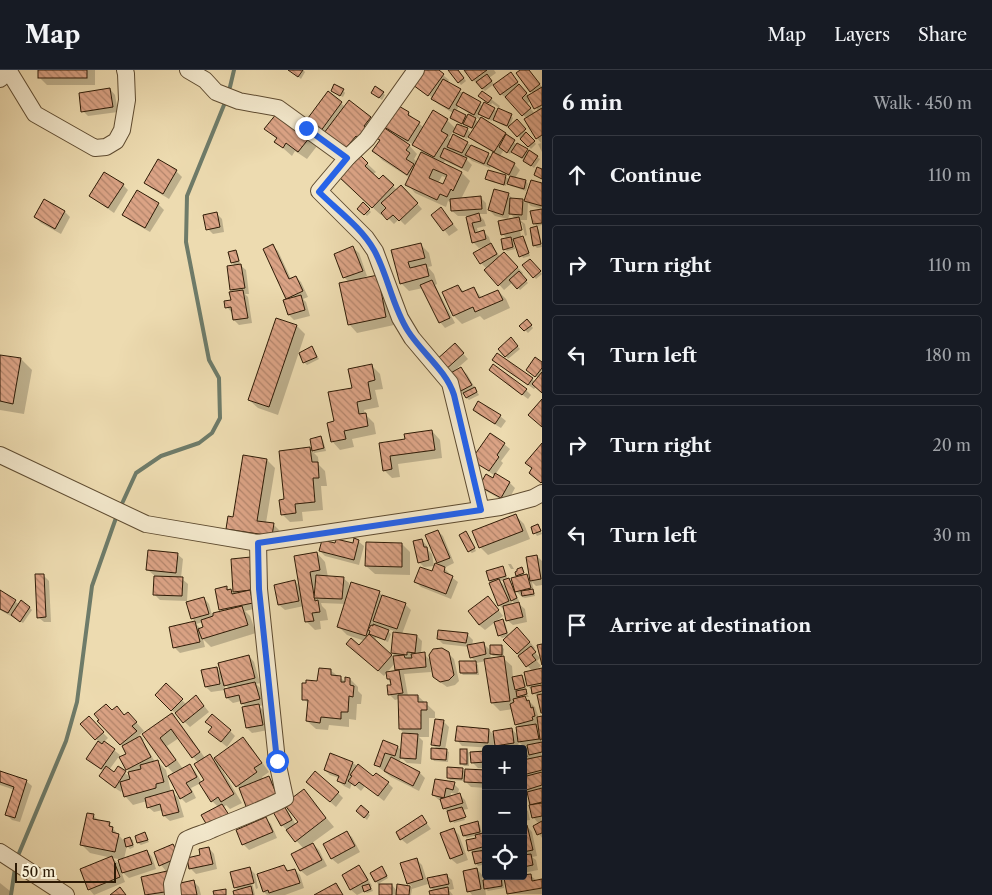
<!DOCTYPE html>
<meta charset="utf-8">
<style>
:root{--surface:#171b24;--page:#20242c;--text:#f1f3f6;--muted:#9ea1a6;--line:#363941}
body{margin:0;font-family:"Libre Caslon Text",serif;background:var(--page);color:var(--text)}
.controls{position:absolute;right:15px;bottom:15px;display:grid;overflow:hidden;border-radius:5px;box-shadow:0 2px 12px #0003}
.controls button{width:45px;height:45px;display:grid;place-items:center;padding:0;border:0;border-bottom:1px solid var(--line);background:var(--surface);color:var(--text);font:25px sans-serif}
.scale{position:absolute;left:15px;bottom:12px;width:101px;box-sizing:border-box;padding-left:5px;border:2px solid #2e1b06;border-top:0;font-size:14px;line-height:18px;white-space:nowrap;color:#2e1b06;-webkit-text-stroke:4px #f3e8cc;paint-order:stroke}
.stop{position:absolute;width:15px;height:15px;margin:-11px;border:4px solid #2563eb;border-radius:50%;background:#fff}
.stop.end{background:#2563eb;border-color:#fff;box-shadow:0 1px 5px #0008}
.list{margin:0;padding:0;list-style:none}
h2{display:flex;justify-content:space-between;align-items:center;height:65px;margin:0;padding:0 20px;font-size:21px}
h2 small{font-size:16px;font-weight:400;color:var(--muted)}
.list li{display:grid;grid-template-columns:32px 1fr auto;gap:15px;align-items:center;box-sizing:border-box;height:80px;margin:0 10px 10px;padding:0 10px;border:1px solid var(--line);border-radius:5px}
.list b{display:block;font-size:19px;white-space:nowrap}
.list em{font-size:16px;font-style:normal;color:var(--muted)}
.icon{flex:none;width:28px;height:28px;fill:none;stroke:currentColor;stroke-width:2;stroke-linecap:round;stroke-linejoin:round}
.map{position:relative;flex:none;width:542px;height:825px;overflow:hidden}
header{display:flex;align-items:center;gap:30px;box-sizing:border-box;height:70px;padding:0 25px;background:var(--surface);border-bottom:1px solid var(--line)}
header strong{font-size:24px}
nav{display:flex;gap:28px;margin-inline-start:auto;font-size:18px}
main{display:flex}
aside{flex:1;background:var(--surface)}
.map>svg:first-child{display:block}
.shadow{fill:#0003;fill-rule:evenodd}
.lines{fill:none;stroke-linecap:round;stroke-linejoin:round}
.stream{stroke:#6e7b69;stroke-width:4}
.building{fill:url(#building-back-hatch);stroke:#2e1b06;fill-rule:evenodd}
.minor-casing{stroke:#5e4b30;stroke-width:18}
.minor{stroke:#f3e8cc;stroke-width:16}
.route{stroke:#2563eb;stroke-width:6}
</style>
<header>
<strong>Map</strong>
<nav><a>Map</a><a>Layers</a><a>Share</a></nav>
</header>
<main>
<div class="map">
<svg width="542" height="825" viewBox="0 0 542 825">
<defs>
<pattern id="building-back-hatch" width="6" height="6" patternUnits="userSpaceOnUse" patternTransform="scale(1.25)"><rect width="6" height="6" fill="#dba385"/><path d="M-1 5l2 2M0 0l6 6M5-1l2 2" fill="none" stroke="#b2846b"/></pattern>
</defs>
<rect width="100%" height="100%" fill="#eddbb0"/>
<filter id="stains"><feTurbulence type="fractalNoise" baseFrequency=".004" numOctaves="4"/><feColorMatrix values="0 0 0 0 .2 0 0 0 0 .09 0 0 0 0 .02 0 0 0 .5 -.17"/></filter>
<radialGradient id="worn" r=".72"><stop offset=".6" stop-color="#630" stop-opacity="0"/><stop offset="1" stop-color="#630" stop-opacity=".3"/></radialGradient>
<!-- shadow -->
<g class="shadow">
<path d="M39,0H95V15H47L39,7Z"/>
<path d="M290,0H303L305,2L301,9Z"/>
<path d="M428,0H437L449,10L447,13L483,36L511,46L513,48L509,58L496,52L493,49L492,51L479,45L478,46L505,64L516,74L540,89L534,98L512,81L510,84L504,80L499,87L514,94L520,100L515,108L526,111L528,114L526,121L511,116L507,112L506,116L489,111L487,109L506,107L510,110L511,107L491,96L490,98L472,91L468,87V88L463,86L472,95L468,102L445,91L443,94L462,103L470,111L461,129L481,128L486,133L487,144H478L484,150L486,156L477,158L478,163L484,162L489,167L491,174L500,187L504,183L523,203L521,205L528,213L520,220L513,212L504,220L486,200L487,199L481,193L486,176L479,178L473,172L467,146H458L452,141V133L448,131L446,137L415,123L407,114L410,108L382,90L374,81L390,61L385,57L408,43L424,58L447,50L456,59L458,55L467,59L470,62L467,69L457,64L455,59L449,68L451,70L467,73L492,87L494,83L475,72L470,66L474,60L454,50L453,43L438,34L425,21L423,23L414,15ZM459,36L470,44L468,48L456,41ZM472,45L481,50L479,53L472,46ZM405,71L415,75L422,82L417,92L414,89L417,84ZM442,106L447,108L443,116L438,113Z"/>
<path d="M450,0H458L466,11L461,15Z"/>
<path d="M466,0H494L496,3L489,8L494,14L485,21L473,10Z"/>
<path d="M523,0H529L542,17V82L538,74L541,73L537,68L527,49L508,28L507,29L501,24L494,14L495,16L511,4L529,26L533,24L531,21ZM531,30L539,42L535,44L527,34Z"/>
<path d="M110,19L115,25L118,42L88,46L83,41Z"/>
<path d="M343,20L345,23L343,27L335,23Z"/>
<path d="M383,23L385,25L382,30L375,25Z"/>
<path d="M479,26L491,29L500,36L499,38L492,33L491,35Z"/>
<path d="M341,33L345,37L370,48L378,56L354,87L312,57Z"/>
<path d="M277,44L317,76L307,89L295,81L292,86L276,72L278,70L266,59Z"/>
<path d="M517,51L536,74L531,79L510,58Z"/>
<path d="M359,86L376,102L372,105L379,111L383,107L397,120L401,116L422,139L405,155L399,149L394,154L383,143L381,145L348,115Z"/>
<path d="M176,101L182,107L169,129L151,118L145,113Z"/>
<path d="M532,111L542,114V139L531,136L528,133L527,150H520L525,154L527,165L525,166L522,153H519L521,166L525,170L530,186L523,188L515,171H513L515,179L507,181L505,179L507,169L503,164L515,149L510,143L508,149L495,146L489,140L508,124L514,130H522L525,133Z"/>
<path d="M123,115L128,120L114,143L90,126Z"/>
<path d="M138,122L158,134L164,140L150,162L129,150L124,144Z"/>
<path d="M45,131L65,142L70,147L61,164L41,153L35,147Z"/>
<path d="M363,134L371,142L367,146L359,139Z"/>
<path d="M441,139L458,160L449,166L433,145Z"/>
<path d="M542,141V155L537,156L535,154L532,142Z"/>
<path d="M216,143L222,149L224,162L213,164L208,159Z"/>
<path d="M537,158L539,160L542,177L537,178L534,175Z"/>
<path d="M421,175L429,183L432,196L428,197L434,204L437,214L435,215L455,253L445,258L440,252L423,218L409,221L401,213L393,181Z"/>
<path d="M273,176L278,181L291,209L296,207L301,212L308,227L303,229L306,232L310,246L294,250L289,245L285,231L287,230L264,180Z"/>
<path d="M353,178L359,183L367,206L360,209L386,215L394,255L357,263L349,254V212L344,207Z"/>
<path d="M236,182L238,184L240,193L239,194L246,200L249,224H245L248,227L252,253L239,255L234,250L232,243L227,237L232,231L234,223L231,220L235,196L232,192Z"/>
<path d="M530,190L542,204L536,209L524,195Z"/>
<path d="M458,216L464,222L474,218L482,228L498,221L506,229L510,238L484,250L480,246L462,254L454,246Z"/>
<path d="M527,251L533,258L528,263L521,256Z"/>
<path d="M297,256L305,264L278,345L258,338L249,330Z"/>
<path d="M511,269L520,279L508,289L500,279Z"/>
<path d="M312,278L319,289L307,295L304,292Z"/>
<path d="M460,280L468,289L454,301L461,299L467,304L479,325L469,330L460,321L436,291Z"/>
<path d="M0,286L21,289L32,300L24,344L0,340Z"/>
<path d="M542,294V322L536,317L534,319L499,295L532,309L535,312L538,308L530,302Z"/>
<path d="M372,296L380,304L383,319L375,320L379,337L364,340L365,344L374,353L376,364L352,369L354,377L340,380L332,371L336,352Z"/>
<path d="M496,305L526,320L531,325L528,329Z"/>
<path d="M474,340L500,346L506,351L501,358L479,345Z"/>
<path d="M432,361L440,370L442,388L398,394L400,407L392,408L384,400L380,374L406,370Z"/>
<path d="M321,368L323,370L326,381L314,383L318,387L319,395L325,401L327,416H321L323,440L302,442L303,451L290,452L282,444L285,430L310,378L314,383L311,370Z"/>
<path d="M504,374L510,379L501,391L503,393L495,405L510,413L515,418L507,433L486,421L480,416L493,410L495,406L473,390Z"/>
<path d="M267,390L275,398L266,453L273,454L282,463L280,473L236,467L227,458Z"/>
<path d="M516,446L524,454L530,469L488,485L480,477Z"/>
<path d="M538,456L542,464L537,466L532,458Z"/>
<path d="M438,461L443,466L454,493L444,498L450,504V506L458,512L451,529L421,517L416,512L443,498L438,493Z"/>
<path d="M468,465L476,481L472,483L469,481Z"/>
<path d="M422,470L427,476L428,480L432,484L434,496L424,497L419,492Z"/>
<path d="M358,471L364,476L359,495L325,486L320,481L336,475L354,474Z"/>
<path d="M402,474L410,482V505L375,504L366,496Z"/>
<path d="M317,483L325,492L328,507L343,508L349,513L348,525L379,522L384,527L405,534L411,540L402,564L417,566L422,571L421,584H424L431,591L448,583L454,589L459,611L455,615L447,617L440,612L434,606L432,594H430L431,602L404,604L408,626H418L435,642V648H429V667H419L423,671L421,694L407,693L401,687L399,693L420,703L425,708L419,721L391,707L376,695L384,672L398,677L402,681L405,664L400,659L399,629L395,630L390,625L392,616L388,609L396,601L395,593L384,606L353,579L359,577L365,571L347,565L339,557L346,534L321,533L322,536L326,540L328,550L320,551L321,559L315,560L306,551L304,536L285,540L279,535L295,511L301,518ZM384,558L395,561L392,583L396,587L395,589L375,571L376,567L388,572L391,564Z"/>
<path d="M177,484L183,489L181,508L188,514L187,531L160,530L154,524L155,506L148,500Z"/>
<path d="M537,486L542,491V515L536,516L532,512L535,526L525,528L522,527L514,519L520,507L517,505L521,499L525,506L531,510Z"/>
<path d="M232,490L256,494L258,538L245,541L250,546L256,563L211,577L203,569L205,577L180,583L174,577L170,558L196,552L192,548L204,528L209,534L212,545L223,542L220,539L226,518L234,524ZM203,552L205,558L201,559L196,554Z"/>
<path d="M508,494H511L514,499H511Z"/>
<path d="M502,497L508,509L511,512L519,531L514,533L510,528L512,534H510H519L525,539L527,552L513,555L507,550L505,541L499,535L492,513L490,511ZM504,510L507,518L500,511Z"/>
<path d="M43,505L49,511L51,552H44L38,547Z"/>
<path d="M0,521L20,535L30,538L32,540L23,553L0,540Z"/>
<path d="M493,533L503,546L485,560L479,555Z"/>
<path d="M503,550L505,553L509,566L502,568L499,565Z"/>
<path d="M467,564L473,570L472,576L483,573L489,579L491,589L502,586H493L491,584L502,577L504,579L503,588L512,596L513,608L522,606L524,609L527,620H525L529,627H525L535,637L539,648L542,647V768L534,756L539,754L533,747L529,725L523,718V679H500L496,675L495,667L493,678L462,676L457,670L489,660L495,666L512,659L518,666L520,658L517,654L513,639L500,641L492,633L486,591L476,593L478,595L479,605H463L461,603L476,592L471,587L469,577L443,574L438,569ZM518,671L524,677L519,678Z"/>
<path d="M523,564L535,578L533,580L540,588L537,591L541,596L534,601L542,599V641L538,625H536L528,616L532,601L505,570Z"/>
<path d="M249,586L254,592L260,613L256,614L260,618L264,635L259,636L264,641L268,660L252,663L247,658L243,638H246L241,631L233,633L227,628L226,620L230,619L224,614L225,620L211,622L206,617L217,599L223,604Z"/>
<path d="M330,600L346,612L350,609L358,617V621L362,625L361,634H357L356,650L349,649V657L329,655L328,660L316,659L307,651L309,634L304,629Z"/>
<path d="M166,615L187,635L201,632L209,642L190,657L156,625Z"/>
<path d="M117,638L125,646L136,652L144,661L138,666L139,668L141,666L144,670L143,671L155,692L157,691L166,700L171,722L178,727L184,747L170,751L164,746L163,740L154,742L148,737L147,731L133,735L125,726L123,719L121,722L106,712L100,706L104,702L87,689L99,672L82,654L89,648L108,668L104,672L120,685L109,700L114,704L118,697L131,708V703L127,699L128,684L120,673L112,642Z"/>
<path d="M171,645L180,653L205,688L210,686L219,695L242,733L230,739L226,735L224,737L233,751L212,731L201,713L191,718L196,728L186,733L181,728L174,704L167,696L144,664ZM179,668L198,693L206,711L202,713L195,701L190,696L183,699L167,676Z"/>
<path d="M443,651L449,657L445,680L449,682L448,692L434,691L432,688L437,679L432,674Z"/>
<path d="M230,661L235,666L227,677L209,662Z"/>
<path d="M243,669L251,677L269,702L262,707L263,709L269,707L274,713L282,733L242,721L237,716Z"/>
<path d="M467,680L469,683V696H464L461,693Z"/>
<path d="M486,683V698H478L472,692Z"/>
<path d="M353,693L374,708L388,713L393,718L384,731L365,716L361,721L352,713L350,719L344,716L338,711L339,708L330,705L325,700Z"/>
<path d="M462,699L466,703L486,701V718L471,717L465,711L450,710L448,707Z"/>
<path d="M0,702L26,711L32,716L20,752L12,750L6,744L15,720L0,715Z"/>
<path d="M454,714L459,719L458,724L451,723L450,728L460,725L465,730L468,739L462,740L465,750L454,753L449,743L444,738L442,731L439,730L433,725Z"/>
<path d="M313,717L338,723L343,728L336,737Z"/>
<path d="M304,721L334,757L312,773L319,780L327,796L307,806L301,801L293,785L304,779L282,755L274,741L282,736L288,741L296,755L299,752Z"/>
<path d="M361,737L370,745L367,750L357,741Z"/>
<path d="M523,739H525L528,741L530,750L523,751Z"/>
<path d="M88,744L94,746L100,752L109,754L123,770L130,768L133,770L134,777L130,779L127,776L124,789L147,781L152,787L156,799L129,808L120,800L122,799L119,789L112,788L118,793L125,812L94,825L89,819L112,788L90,783L82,775Z"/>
<path d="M422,747L431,759L407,774L401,769Z"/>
<path d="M266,749L271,754L277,768L249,780L243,774Z"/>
<path d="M477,753L480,755L482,765L486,767V794L478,796L476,793L474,784L470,780L478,769L477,765L467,768L464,766Z"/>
<path d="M527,756L532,762L537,786L532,787L536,790L538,800L523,803V757Z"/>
<path d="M453,759L459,765L468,790L457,794L451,789Z"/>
<path d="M346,762L352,767L360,782L338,794L332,789L324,774Z"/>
<path d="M145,764L149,772L141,775L138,773Z"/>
<path d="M173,775L179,781L180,795L166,801L161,795Z"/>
<path d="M209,778L214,784L217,799L196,804L190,798Z"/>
<path d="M416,789L422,795L428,814L412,819L411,825H381L392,815L397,821L398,815L412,817L408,813Z"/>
<path d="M284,796L290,802L295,800L300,805L304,818L285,825H267L264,822Z"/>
<path d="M359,797L364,802L372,816L371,817L373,821L367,823L365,821L357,825L351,820L343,806Z"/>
<path d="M249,798L255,804L258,818L256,819L252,803H250L255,825H235L239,821L235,817Z"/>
<path d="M477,799L482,805L483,811L494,809L492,806H499L503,810L504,818L488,821L485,818L486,825H472L469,821Z"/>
<path d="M384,800L388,808L378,814L376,811Z"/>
<path d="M446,805L452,810L454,819L449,820L453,825H431L434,821L431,818Z"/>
<path d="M530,805L536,810H542V824H508Z"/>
<path d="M143,808L176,825H146Z"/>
<path d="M194,812L199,817L201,825H179Z"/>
<path d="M0,813L10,821V825H0Z"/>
</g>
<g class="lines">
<!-- stream -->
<g class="stream">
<path d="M230,17L234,0"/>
<path d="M120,438L136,403L161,386L199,373L212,363L220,348L219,308L209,290L186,172L187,126L224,35"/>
<path d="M17,788L66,671L77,632L92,516L117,445"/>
<path d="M11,825L15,798"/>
</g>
</g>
<!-- building -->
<g class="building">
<rect x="38" y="0" width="49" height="8"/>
<path d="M288,0H303L298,7Z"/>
<path d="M424,0H439L444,4L428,26L413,15Z"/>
<path d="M448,0H458L464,8L458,13Z"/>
<path d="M464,0H487L472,11Z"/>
<path d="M520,0H529L540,14L530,22L516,3Z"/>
<path d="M511,2L518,12L500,25L493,15Z"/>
<path d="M487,4L492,11L482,19L476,12Z"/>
<path d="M443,9L461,19L449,39L431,29Z"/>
<path d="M334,14L344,19L340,26L331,21Z"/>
<path d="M519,14L527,23L522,28L531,38L522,46L505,27Z"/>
<path d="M375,16L384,22L379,28L371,23Z"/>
<path d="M542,17V35L534,39L527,26Z"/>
<path d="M110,18L113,37L81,42L79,23Z"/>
<path d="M328,21L342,32L320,62L305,52Z"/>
<path d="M482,21L492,28L488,33L478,26Z"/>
<path d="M463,22L481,32L474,45L456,35Z"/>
<path d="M349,30L371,47L364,56L368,59L360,69L356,66L345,79L324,63Z"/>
<path d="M484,32L495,38L489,49L478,44Z"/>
<path d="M397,35L409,42L408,45L420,52L408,71L384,57Z"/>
<path d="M498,38L512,44L507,56L493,50Z"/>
<path d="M542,38V65L536,69L524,49Z"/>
<path d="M454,39L466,45L462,54L450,48Z"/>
<path d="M433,40L448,49L441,61L448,65L434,87L412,75Z"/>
<path d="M277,43L310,67L298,82L286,73L283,78L274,72L277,68L264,59Z"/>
<path d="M468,44L476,48L472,58L463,54Z"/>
<path d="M481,47L506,63L494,82L468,67Z"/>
<path d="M517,49L526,59L517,67L508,57Z"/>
<path d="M457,54L468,58L464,67L453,62Z"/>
<path d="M383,57L410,75L406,80L410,83L406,89L414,94L407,105L372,81L380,70L376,68Z"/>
<path d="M526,62L535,71L528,77L520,69Z"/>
<path d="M453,64L468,72L462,83L447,77Z"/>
<path d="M506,64L515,70L507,83L499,77Z"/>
<path d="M517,73L528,79L522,88L511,82Z"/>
<path d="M471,75L489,83L484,94L465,85Z"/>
<path d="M444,78L467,88L462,98L440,87Z"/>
<path d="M529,80L538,86L531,96L523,91Z"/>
<path d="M421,82L462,102L453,121L451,119L447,127L440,124L437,130L405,115ZM433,99L447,105L443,114L429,108Z"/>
<path d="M493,82L515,93L509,105L487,94Z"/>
<path d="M359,84L368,93L365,96L379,109L383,105L394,115L372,138L338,106Z"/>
<path d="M158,89L177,100L163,124L144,113Z"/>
<path d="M537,97L542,99V109L534,105Z"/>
<path d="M488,100L506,105L504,115L485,109Z"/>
<path d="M104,102L124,114L108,138L89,126Z"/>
<path d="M510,106L526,110L524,119L507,114Z"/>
<path d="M531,110L542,113V136L524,131Z"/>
<path d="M401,115L418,133L399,151L393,145L387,150L381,143L386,138L381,133Z"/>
<path d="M494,119L509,123L503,145L488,140Z"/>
<path d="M137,120L159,133L145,158L122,145Z"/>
<path d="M481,126L482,139L451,141L450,129Z"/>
<path d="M510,128L523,129L522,145L509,144Z"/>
<path d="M44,129L65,141L55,159L34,147Z"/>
<path d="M363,132L370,139L364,145L357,139Z"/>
<path d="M441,137L453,154L443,161L431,145Z"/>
<path d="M542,139V153L533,154L530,141Z"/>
<path d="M217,142L220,157L206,160L203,145Z"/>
<path d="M479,143L481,151L472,153L475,163L484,160L486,169L472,173L466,147Z"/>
<path d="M519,147L522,160L501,165L498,151Z"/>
<path d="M537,156L541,174L533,176L530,158Z"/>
<path d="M523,166L529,183L519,187L513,169Z"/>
<path d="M511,167L513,177L503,180L501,169Z"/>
<path d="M421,173L425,188L408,192L410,198L426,194L429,206L400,214L391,180Z"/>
<path d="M491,173L497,184L480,194L473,183Z"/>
<path d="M273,174L289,209L296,206L303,221L286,229L263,179Z"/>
<path d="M353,176L363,201L343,208L334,184Z"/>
<path d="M236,180L239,191L231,193L228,182Z"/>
<path d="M504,182L518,197L498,216L484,200Z"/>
<path d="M530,189L541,201L533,208L522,195Z"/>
<path d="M241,194L245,218L230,220L227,196Z"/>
<path d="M519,201L527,210L517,219L509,210Z"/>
<path d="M378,205L386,247L348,255L339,213Z"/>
<path d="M432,210L450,248L439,253L420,215Z"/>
<path d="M458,215L462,222L474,217L479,228L498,220L503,230L475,242L473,237L453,246L442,222Z"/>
<path d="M243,220L248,248L233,250L231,237L225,238L224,231L231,230L229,222Z"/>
<path d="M301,225L305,240L288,245L283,230Z"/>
<path d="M276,248L297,255L269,337L248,330Z"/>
<path d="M527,249L532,255L524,261L519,256Z"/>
<path d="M511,267L518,276L505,287L498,279Z"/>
<path d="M455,273L464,283L444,301L435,291Z"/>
<path d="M312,276L317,287L303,293L299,283Z"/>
<path d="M497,283L533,308L528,315L492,290Z"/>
<path d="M0,285L21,288L13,334L0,331Z"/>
<path d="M535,287L542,292V298L535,307L526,300Z"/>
<path d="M372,294L375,310L368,312L371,329L357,332L359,344L366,343L368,356L344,361L346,369L331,372L327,353L334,351L328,322L352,318L348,299Z"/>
<path d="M493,294L527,319L522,325L489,300Z"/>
<path d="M461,297L472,315L459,322L449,304Z"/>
<path d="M542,302V323L532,314Z"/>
<path d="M475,317L477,322L466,328L463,323Z"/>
<path d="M542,329V357L528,345Z"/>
<path d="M478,331L501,345L495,354L473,340Z"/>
<path d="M432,360L435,380L390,386L392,399L383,401L379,373L405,369L404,364Z"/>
<path d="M490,363L505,373L497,385L499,387L489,401L471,390Z"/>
<path d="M321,366L324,378L312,381L310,369Z"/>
<path d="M542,373V412L541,413L529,403L532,398L525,393Z"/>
<path d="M310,377L312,392H318L319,408H313L315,432L295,434L296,443L281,445L279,430L284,429L279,381Z"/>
<path d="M243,385L267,389L257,451L274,453L272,466L226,459L228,446L233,447Z"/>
<path d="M495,403L510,412L501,428L479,416L486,404L493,408Z"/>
<path d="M516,444L523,461L479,478L472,461Z"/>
<path d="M538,454L541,461L533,464L531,457Z"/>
<path d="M438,460L450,488L437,493L425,465Z"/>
<path d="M466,461L475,478L468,482L459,465Z"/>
<path d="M354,468L359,470L354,490L319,481L322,470L335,473L336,469L353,473Z"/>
<path d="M422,469L424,477H427L429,490L418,493L413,471Z"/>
<path d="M366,472L402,473V497L365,496Z"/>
<path d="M148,480L178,483L176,503L146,500Z"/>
<path d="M317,482L320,500L310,502L315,531L318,530L320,542L312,543L314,551L305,552L294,486Z"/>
<path d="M537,485L541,509L530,511L526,487Z"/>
<path d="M251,487L252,500H250L251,520L233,522L231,489Z"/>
<path d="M435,493L445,497L444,502L453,506L446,524L414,512L420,497L432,501Z"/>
<path d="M503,496L506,506L489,511L486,501Z"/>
<path d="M522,497L524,503L516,506L515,502L517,501V499Z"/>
<path d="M35,504H44L46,547L37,548Z"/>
<path d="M527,504L531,518L515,522L511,508Z"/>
<path d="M316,505L344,507L342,529L314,528Z"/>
<path d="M154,506L183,507L182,526L153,525Z"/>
<path d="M509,508L517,528L511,531L503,510Z"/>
<path d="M499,509L509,531L498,536L489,513Z"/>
<path d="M295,510L299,531L278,535L274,515Z"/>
<path d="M351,512L380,521L366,566L337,557Z"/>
<path d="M227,516V520L231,519L232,524L250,520L253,533L219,540L215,519Z"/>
<path d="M533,519L534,524L522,526L521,521Z"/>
<path d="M0,520L16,530L8,543L0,539Z"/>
<path d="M382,525L406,533L397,559L373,551Z"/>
<path d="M488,526L499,540L479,555L468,541Z"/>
<path d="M204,527L209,544L191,549L186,532Z"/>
<path d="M21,530L30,537L20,552L11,545Z"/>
<path d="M519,532L523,547L506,551L503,536Z"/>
<path d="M242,536L248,555L202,569L198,559L203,557L201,550L213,546V543Z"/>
<path d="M503,549L507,563L498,566L494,552Z"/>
<path d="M195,551L200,572L173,578L169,557Z"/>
<path d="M373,554L389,560L385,570L369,564L370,561L368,560L371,555L373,556Z"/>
<path d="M517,557L530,572L517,584L503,570Z"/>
<path d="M438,560L468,563L466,573L437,569Z"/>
<path d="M393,562L417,565L415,583L407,582V585L391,583Z"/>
<path d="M369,564L392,585L378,601L346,574L351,568L359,575Z"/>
<path d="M484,572L486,584L470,588L467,575Z"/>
<path d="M542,574V595L537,575Z"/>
<path d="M490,575H502V585L490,584Z"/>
<path d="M531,576L536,582L532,585L536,590L526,597L518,586Z"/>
<path d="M442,578L449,582L454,605L449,610L440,612L433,607L429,585L433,579Z"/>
<path d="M425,582L426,597L395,600L393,586L404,585L405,588H412L411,584Z"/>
<path d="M249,585L255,608L224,616L218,593Z"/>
<path d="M504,586L510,631L491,633L484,589Z"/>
<path d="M459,591H476L477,603H460Z"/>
<path d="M217,597L220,614L205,617L201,600Z"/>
<path d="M319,598L331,599V605L341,606V612H345V607L350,608V615L354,616L353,627L349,626L348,642H341V649L321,647L320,653L306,651L308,630H302V613H306V610L317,611Z"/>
<path d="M542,598V613L527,616L524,602Z"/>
<path d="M399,600L403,623L388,625L387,615H391L390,609H387L386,602Z"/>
<path d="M522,605L525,617L515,620L512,607Z"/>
<path d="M255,612L260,629L241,634L239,625L226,628L224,619Z"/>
<path d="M166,613L183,629L171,641L155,625Z"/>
<path d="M542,615V621L532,624L531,617Z"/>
<path d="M526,619L527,624L517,627L516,621Z"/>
<path d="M542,624V643H541L537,625Z"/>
<path d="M196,625L204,636L183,653L175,643Z"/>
<path d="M398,625H418V632H427V640H421V659H399Z"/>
<path d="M525,626L527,631L529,630L531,638L533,637L535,646L532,647L533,650L515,655L510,634L514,632L513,629Z"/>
<path d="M106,634L112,640L117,636L124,645L128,642L137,652L132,656L137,661L120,675L97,651L99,650L94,644Z"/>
<path d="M259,634L263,655L246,658L242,637Z"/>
<path d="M172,643L200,682L192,688L171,659L160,668L176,690L166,697L142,664Z"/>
<path d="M212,644L231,660L221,672L208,662L212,657L205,652Z"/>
<path d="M89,646L104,662L95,670L80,654Z"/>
<path d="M542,646V669L540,670L537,647Z"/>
<path d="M435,649L444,650L440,676L431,675Z"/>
<path d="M536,654L539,669L518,672L516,657Z"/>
<path d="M457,656L489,659L488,673L455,671Z"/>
<path d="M512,658L514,673L495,676L493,661Z"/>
<path d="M402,663L418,664L416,689L400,688Z"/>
<path d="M140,666L151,687L126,700L119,687L126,684L122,676Z"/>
<path d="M243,667L262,693L254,698L257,702L236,717L214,688Z"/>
<path d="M383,670L398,676L395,686L385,683L380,697L374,695Z"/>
<path d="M98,671L102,674L104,671L115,679L101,699L86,689Z"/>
<path d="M542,672V682L529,685L527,675Z"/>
<path d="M525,676L527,687L523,688V679H508Z"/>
<path d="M431,678L447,679L446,690L431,689Z"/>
<rect x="460" y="679" width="7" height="15"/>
<path d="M486,681V692L471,693L470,682Z"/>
<path d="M330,683L353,692L345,714L337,711L339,706L324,700Z"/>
<path d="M210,684L234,724L221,732L218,727L211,732L199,713L204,710L194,694Z"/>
<path d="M542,686V700L523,705V690Z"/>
<path d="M391,687L420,702L413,716L384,701Z"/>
<path d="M158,690L164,712L156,714V718L124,727L120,712L130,709L128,702L141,699L140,695Z"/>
<path d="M190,694L197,707L186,713L192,722L180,729L168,706Z"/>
<path d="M358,694L373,706L376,703L389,712L378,726L359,712L355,716L348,711L352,706L350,705Z"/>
<path d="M106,696L114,702L118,696L126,701L115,718L99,706Z"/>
<path d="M447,697L463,698L462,709L447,708Z"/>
<path d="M465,699L486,700V713L464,712Z"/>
<path d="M0,701L27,710L15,748L5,745L14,717L0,712Z"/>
<path d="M315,701L339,722L330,732L306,712Z"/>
<path d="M542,702V715L523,721V707Z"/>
<path d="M269,706L278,728L247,739L239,718Z"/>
<path d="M435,709L455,712L453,720L446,718L444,728L432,725Z"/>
<path d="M542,718V732L530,735L527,722Z"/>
<path d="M304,719L326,748L295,772L286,760L298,752L284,734Z"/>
<path d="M173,720L179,742L163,746L160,734L147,738L145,728Z"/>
<path d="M460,723L463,733L443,739L440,729Z"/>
<path d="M542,733V746L532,748L529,735Z"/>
<path d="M222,734L229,745L208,757L201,745Z"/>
<path d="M283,734L292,750L281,756L272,740Z"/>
<path d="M361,735L369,742L364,748L356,741Z"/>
<path d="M462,737L466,747L450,752L447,741Z"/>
<path d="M87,743L94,744L93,749L110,752L109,756L113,757L112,762L119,764L115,782L80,775Z"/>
<path d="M422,745L427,753L400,770L396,762Z"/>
<path d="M266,747L273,762L242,775L236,760Z"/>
<path d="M478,751L480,762L463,766L460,756Z"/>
<path d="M542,751V763L537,765L533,756Z"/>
<path d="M527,755L533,780L523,782V756Z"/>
<path d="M454,758L463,784L450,789L440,763Z"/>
<path d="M347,761L355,776L331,789L323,774Z"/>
<path d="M145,762L148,770L137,773L135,766Z"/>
<path d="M483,763L486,776L468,781L466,770L476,768L475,765Z"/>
<path d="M130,767L133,775L126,777L124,769Z"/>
<path d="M313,773L322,790L300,801L291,784Z"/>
<path d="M173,774L178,784L175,789L159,796L154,782Z"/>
<path d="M209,777L213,794L189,799L187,788L200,785L199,779Z"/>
<path d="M147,780L152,794L122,803L118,790Z"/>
<path d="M486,780V791L475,794L472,782Z"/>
<path d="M531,784L533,795L523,797V785Z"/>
<path d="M112,786L120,807L88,820L80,799Z"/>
<path d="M417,788L423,809L407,814L400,793Z"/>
<path d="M284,795L287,801L295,799L300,813L269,823L268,820L263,822L257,804Z"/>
<path d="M359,795L368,810L350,820L342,805Z"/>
<path d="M382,796L387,806L375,812L370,803Z"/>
<path d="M250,797L254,813L234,818L230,802Z"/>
<path d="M477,798L481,819L467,822L463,801Z"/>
<path d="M167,801L171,821L145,825L141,807Z"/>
<path d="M447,804L449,814L430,818L427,808Z"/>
<path d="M531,804L532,811L542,809V818L507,824L504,808L523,806V805Z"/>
<path d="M501,806L502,816L484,819L483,810Z"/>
<path d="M194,810L197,825H178L176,814Z"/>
<path d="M336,813L343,825H314Z"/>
<path d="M369,814L371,819L364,822L362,816Z"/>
<rect x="379" y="814" width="13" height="11"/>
<path d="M397,814L410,816L409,825H396Z"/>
<path d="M251,816L253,825H234L233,821Z"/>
<path d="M120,817L126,825H110Z"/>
<path d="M448,817L449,825H430L429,821Z"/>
<path d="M226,819V825H214L213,821Z"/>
</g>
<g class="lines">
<!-- minor casing -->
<g class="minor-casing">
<g id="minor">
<path d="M188,0L205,10L216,22L239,31L278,38L347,88"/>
<path d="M416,0L367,69L347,88L319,121L366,168L375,181L400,248L412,268L450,313L481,440"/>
<path d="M0,9L7,3H10L35,44L95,78L106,77L116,71L122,60L127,30L126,4L125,0"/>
<path d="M0,385L146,454L258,473L500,437L533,428L542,423"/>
<path d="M0,782L66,825"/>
<path d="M173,825L172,814L186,770C194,765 203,764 211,760C236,749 261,741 285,728L277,691L259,519L258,473"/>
</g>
</g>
<!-- minor -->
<use href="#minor" class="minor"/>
</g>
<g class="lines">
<!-- route -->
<path class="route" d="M277,691L259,519L258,473L481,440L454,325C446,300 422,283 408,261C392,236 388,205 374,180C361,157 337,140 319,122L347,88L306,58"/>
</g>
<rect width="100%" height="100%" filter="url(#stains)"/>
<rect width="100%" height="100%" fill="url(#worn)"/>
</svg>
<div class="controls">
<button>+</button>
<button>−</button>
<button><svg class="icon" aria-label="locate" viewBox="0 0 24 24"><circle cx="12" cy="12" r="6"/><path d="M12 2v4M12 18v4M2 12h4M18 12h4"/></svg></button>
</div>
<div class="scale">50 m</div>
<div class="stop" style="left:277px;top:691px"></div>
<div class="stop end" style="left:306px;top:58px"></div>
</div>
<aside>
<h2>6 min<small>Walk · 450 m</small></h2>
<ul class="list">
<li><svg class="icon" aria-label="ahead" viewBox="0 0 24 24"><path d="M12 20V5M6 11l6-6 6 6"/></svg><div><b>Continue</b></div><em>110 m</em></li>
<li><svg class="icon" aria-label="right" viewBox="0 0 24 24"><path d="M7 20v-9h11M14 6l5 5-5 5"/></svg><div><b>Turn right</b></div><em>110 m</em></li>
<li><svg class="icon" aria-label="left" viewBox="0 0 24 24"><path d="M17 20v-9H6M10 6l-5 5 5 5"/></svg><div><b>Turn left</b></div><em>180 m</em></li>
<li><svg class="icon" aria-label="right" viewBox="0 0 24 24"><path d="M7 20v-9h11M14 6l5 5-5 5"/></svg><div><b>Turn right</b></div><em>20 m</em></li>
<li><svg class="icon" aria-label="left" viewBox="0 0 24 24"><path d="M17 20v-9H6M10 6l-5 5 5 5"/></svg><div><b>Turn left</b></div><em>30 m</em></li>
<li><svg class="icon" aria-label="arrive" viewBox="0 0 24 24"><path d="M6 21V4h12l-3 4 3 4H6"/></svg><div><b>Arrive at destination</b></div></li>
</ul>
</aside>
</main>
